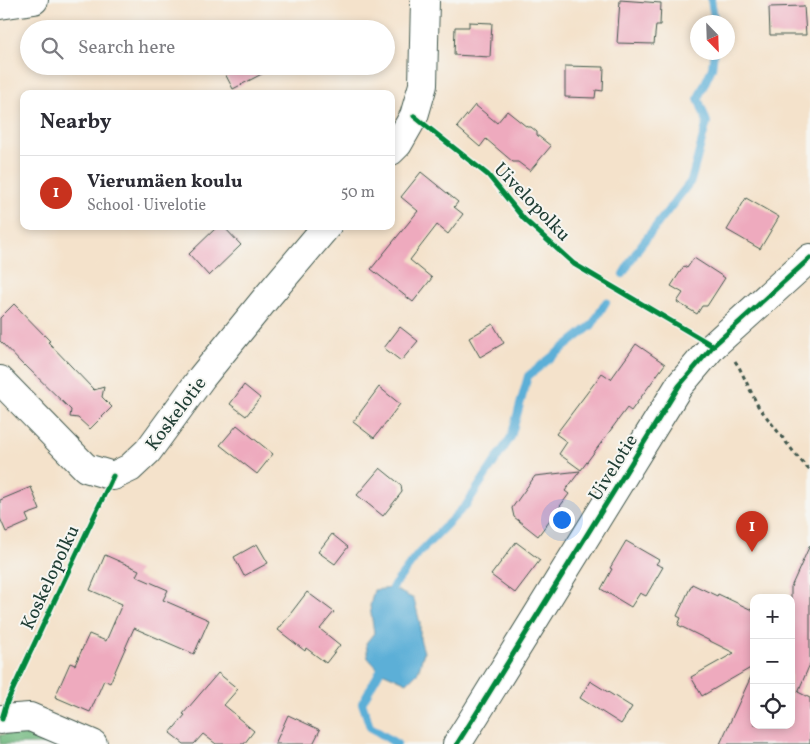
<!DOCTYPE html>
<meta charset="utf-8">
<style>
:root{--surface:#fff;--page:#f7f7f7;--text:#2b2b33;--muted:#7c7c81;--line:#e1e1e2;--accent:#c8321e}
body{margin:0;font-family:Vollkorn,serif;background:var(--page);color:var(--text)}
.controls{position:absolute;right:15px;bottom:15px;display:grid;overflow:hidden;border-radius:10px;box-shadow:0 2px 8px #0003}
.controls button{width:45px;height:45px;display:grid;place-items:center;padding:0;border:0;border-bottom:1px solid var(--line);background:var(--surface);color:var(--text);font:25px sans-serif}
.compass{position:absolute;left:690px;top:15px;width:45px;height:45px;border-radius:50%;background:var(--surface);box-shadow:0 2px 8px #0003;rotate:157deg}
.you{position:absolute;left:561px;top:519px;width:18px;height:18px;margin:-12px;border:4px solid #fff;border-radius:50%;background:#1a73e8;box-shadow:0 0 0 8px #1a73e833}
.badge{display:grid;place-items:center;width:32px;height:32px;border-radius:50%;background:var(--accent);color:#fff;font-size:16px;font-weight:700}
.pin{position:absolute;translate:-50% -41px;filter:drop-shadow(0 1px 2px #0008)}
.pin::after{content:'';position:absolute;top:26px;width:18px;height:15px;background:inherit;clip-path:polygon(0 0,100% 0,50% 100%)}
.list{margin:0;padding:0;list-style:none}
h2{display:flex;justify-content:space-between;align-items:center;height:65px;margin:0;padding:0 20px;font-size:21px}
h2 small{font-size:16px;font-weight:400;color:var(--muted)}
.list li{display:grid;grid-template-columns:32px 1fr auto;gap:15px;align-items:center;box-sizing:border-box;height:75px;padding:0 20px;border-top:1px solid var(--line)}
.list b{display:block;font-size:19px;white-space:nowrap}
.list p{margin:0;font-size:16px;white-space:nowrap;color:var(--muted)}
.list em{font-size:16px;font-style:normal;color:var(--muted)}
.icon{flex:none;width:28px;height:28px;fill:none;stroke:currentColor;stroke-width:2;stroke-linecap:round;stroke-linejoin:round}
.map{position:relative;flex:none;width:810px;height:744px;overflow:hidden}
.search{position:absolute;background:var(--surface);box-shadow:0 2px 8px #0003;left:20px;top:20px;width:375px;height:55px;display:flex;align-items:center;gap:12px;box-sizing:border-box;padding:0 18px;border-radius:28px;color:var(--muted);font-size:19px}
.panel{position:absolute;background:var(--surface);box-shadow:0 2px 8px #0003;left:20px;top:90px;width:375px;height:140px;border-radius:10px}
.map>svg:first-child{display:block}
.forest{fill:#70b87e;stroke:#487a59}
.water{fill:#5bafd7;stroke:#3d7686}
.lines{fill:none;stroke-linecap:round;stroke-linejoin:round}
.stream{stroke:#5bafd7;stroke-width:8}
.building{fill:#eeaabe}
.minor-casing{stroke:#3f564b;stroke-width:30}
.path{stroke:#3f564b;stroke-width:3;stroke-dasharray:4 4;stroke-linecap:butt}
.minor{stroke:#fff;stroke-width:28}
.cycleway-casing{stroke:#f6f6f2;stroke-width:8}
.cycleway{stroke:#00873e;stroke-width:5}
.labels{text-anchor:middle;stroke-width:4;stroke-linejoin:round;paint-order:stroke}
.street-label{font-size:19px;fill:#1f3d34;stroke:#f6f6f2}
</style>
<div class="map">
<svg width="810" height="744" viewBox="0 0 810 744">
<rect width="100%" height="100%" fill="#f6f6f2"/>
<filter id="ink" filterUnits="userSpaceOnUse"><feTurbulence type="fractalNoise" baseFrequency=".02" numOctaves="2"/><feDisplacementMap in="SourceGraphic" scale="10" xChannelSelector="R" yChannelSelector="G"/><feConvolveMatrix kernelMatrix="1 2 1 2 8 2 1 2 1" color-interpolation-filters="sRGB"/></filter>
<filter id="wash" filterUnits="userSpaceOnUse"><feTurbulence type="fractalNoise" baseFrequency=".0096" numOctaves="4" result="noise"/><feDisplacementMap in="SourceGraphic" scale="20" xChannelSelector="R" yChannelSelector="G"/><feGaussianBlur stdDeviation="1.12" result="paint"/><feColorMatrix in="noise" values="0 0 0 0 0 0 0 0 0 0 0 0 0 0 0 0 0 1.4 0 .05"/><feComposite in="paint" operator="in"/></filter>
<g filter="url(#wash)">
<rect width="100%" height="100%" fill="#f4e2cb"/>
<!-- forest -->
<path class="forest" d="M25,730L57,744H0V735Z"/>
<!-- water -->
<path class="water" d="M392,588L414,599L420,623V639L424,652L418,672L407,683L380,671L368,658L366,643L374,633L370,606L374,590Z"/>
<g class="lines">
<!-- stream -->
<g class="stream">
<path d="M711,0L715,22"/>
<path d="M623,274L638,249L691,181L707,122L698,98L712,68L714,52"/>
<path d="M391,596L392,588L418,554L466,505L511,437L528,376L592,325L606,302"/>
<path d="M382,662L380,671L362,703L370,727L397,744"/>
</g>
</g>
<g id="blocks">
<!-- building -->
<g class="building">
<path d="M620,0L661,3L660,25H656L654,44L617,43Z"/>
<path d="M804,6L806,35H770L769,7Z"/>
<path d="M469,22L492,23L490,57L454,55L455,27H469Z"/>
<path d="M221,66H277L233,89Z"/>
<path d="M565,66L604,67L603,91L596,90L595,98L565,97Z"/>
<path d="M475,105L497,123L507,111L527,127H531L537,132V135L551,146L530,171L518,162H513L486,139L480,147L457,127Z"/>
<path d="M421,172L458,202L454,207L463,214L448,234L437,225L410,260L432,278L413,302L371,269L418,211L401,197Z"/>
<path d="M746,198L779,217L760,249L727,230Z"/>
<path d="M218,226H223L241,245L209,276L189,254Z"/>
<path d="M694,258L725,278L707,306H702L697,314L677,302L683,293L671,286L684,266L687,268Z"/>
<path d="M14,304L50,341L48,342L94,390L104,387L102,397L112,407L90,429L78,418L70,417L71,410L25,365L24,366L0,341V318Z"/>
<path d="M493,324L504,343L480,357L469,338Z"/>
<path d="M400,327L418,341L401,361L384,348Z"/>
<path d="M636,344L665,364L631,411L627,408L581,470L559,454L567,442L556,434L602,373L611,379Z"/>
<path d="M244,385L260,398L246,416L230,404Z"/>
<path d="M379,387L400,404L374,438L353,422Z"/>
<path d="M237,425L273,454L257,474L220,445Z"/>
<path d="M380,468L401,485L402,492L383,516L357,495Z"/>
<path d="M580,471L565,491L569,494L538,536L514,517L512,508L535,476Z"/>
<path d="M31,487L40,510L26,515L29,522L6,532L0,518V500Z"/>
<path d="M332,534L348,547L335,564L318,552Z"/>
<path d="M626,541L659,560L656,564L663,567L646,596L640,593L631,607L601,589L612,569L610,568Z"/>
<path d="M516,542L540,560L515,593L491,575Z"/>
<path d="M257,544L268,563L244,576L234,557Z"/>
<path d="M810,545V664L798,692L810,698V744H720L754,670V725H791V587Z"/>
<path d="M105,555L139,570L136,576L168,590L163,600L209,620L194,654L134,628L110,683L104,680L90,712L55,697L70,663L75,665L89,634L106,641L122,604L90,590Z"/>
<path d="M692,584L717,596L718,594L754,611V666L702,696L691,677L734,653L678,625L681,618L677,616Z"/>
<path d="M307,592L334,612L320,629L340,645L326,663L306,648L305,651L278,630Z"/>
<path d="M218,673L238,689L224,705L235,714L237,717L254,731L244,744H216L203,734L194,744H184L170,733L185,715L183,714Z"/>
<path d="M590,681L632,707L621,724L580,698Z"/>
<path d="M288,715L320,730L313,744H275Z"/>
</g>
</g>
</g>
<g filter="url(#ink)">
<use href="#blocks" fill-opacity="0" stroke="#3f564b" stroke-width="1"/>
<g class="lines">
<!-- minor casing -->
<g class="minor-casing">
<g id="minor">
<path d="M0,5L34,0"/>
<path d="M391,151L398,144L414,116L423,85L425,0"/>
<path d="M0,380L86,468L113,476L130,468L148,451L202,377L267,297L327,226"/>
<path d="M0,720L2,719L30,717L93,744"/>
<path d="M457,744L476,714L679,386L713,346L810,258"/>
</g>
</g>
<!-- path -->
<path class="path" d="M735,361L739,367L758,406L796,455L810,471"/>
<!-- minor -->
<use href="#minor" class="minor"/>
<!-- cycleway casing -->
<g class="cycleway-casing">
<g id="cycleway">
<path d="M414,116L430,129L488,175L524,219L574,264L713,346"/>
<path d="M2,719L7,702L113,476"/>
<path d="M457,744L476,714L679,386L713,346L810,258"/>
</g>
</g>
<!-- cycleway -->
<use href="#cycleway" class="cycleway"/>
</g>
</g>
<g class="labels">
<!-- street labels -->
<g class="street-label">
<text transform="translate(533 201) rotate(46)" y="7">Uivelopolku</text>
<text transform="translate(175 413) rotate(-53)" y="7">Koskelotie</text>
<text transform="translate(612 467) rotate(-58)" y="7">Uivelotie</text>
<text transform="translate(49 577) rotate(-65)" y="7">Koskelopolku</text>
</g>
</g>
</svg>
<div class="controls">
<button>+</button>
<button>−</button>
<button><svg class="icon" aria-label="locate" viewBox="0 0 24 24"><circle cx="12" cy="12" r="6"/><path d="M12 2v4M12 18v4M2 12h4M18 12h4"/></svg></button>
</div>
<svg class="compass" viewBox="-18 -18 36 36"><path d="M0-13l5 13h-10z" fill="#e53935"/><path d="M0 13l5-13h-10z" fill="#7c7c81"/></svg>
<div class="you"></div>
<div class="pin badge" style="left:752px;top:552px">1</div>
<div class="search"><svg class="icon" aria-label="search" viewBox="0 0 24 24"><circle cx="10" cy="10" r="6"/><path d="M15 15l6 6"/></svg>Search here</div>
<section class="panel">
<h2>Nearby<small></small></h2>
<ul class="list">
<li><span class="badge">1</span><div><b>Vierumäen koulu</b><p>School · Uivelotie</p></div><em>50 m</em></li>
</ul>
</section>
</div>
